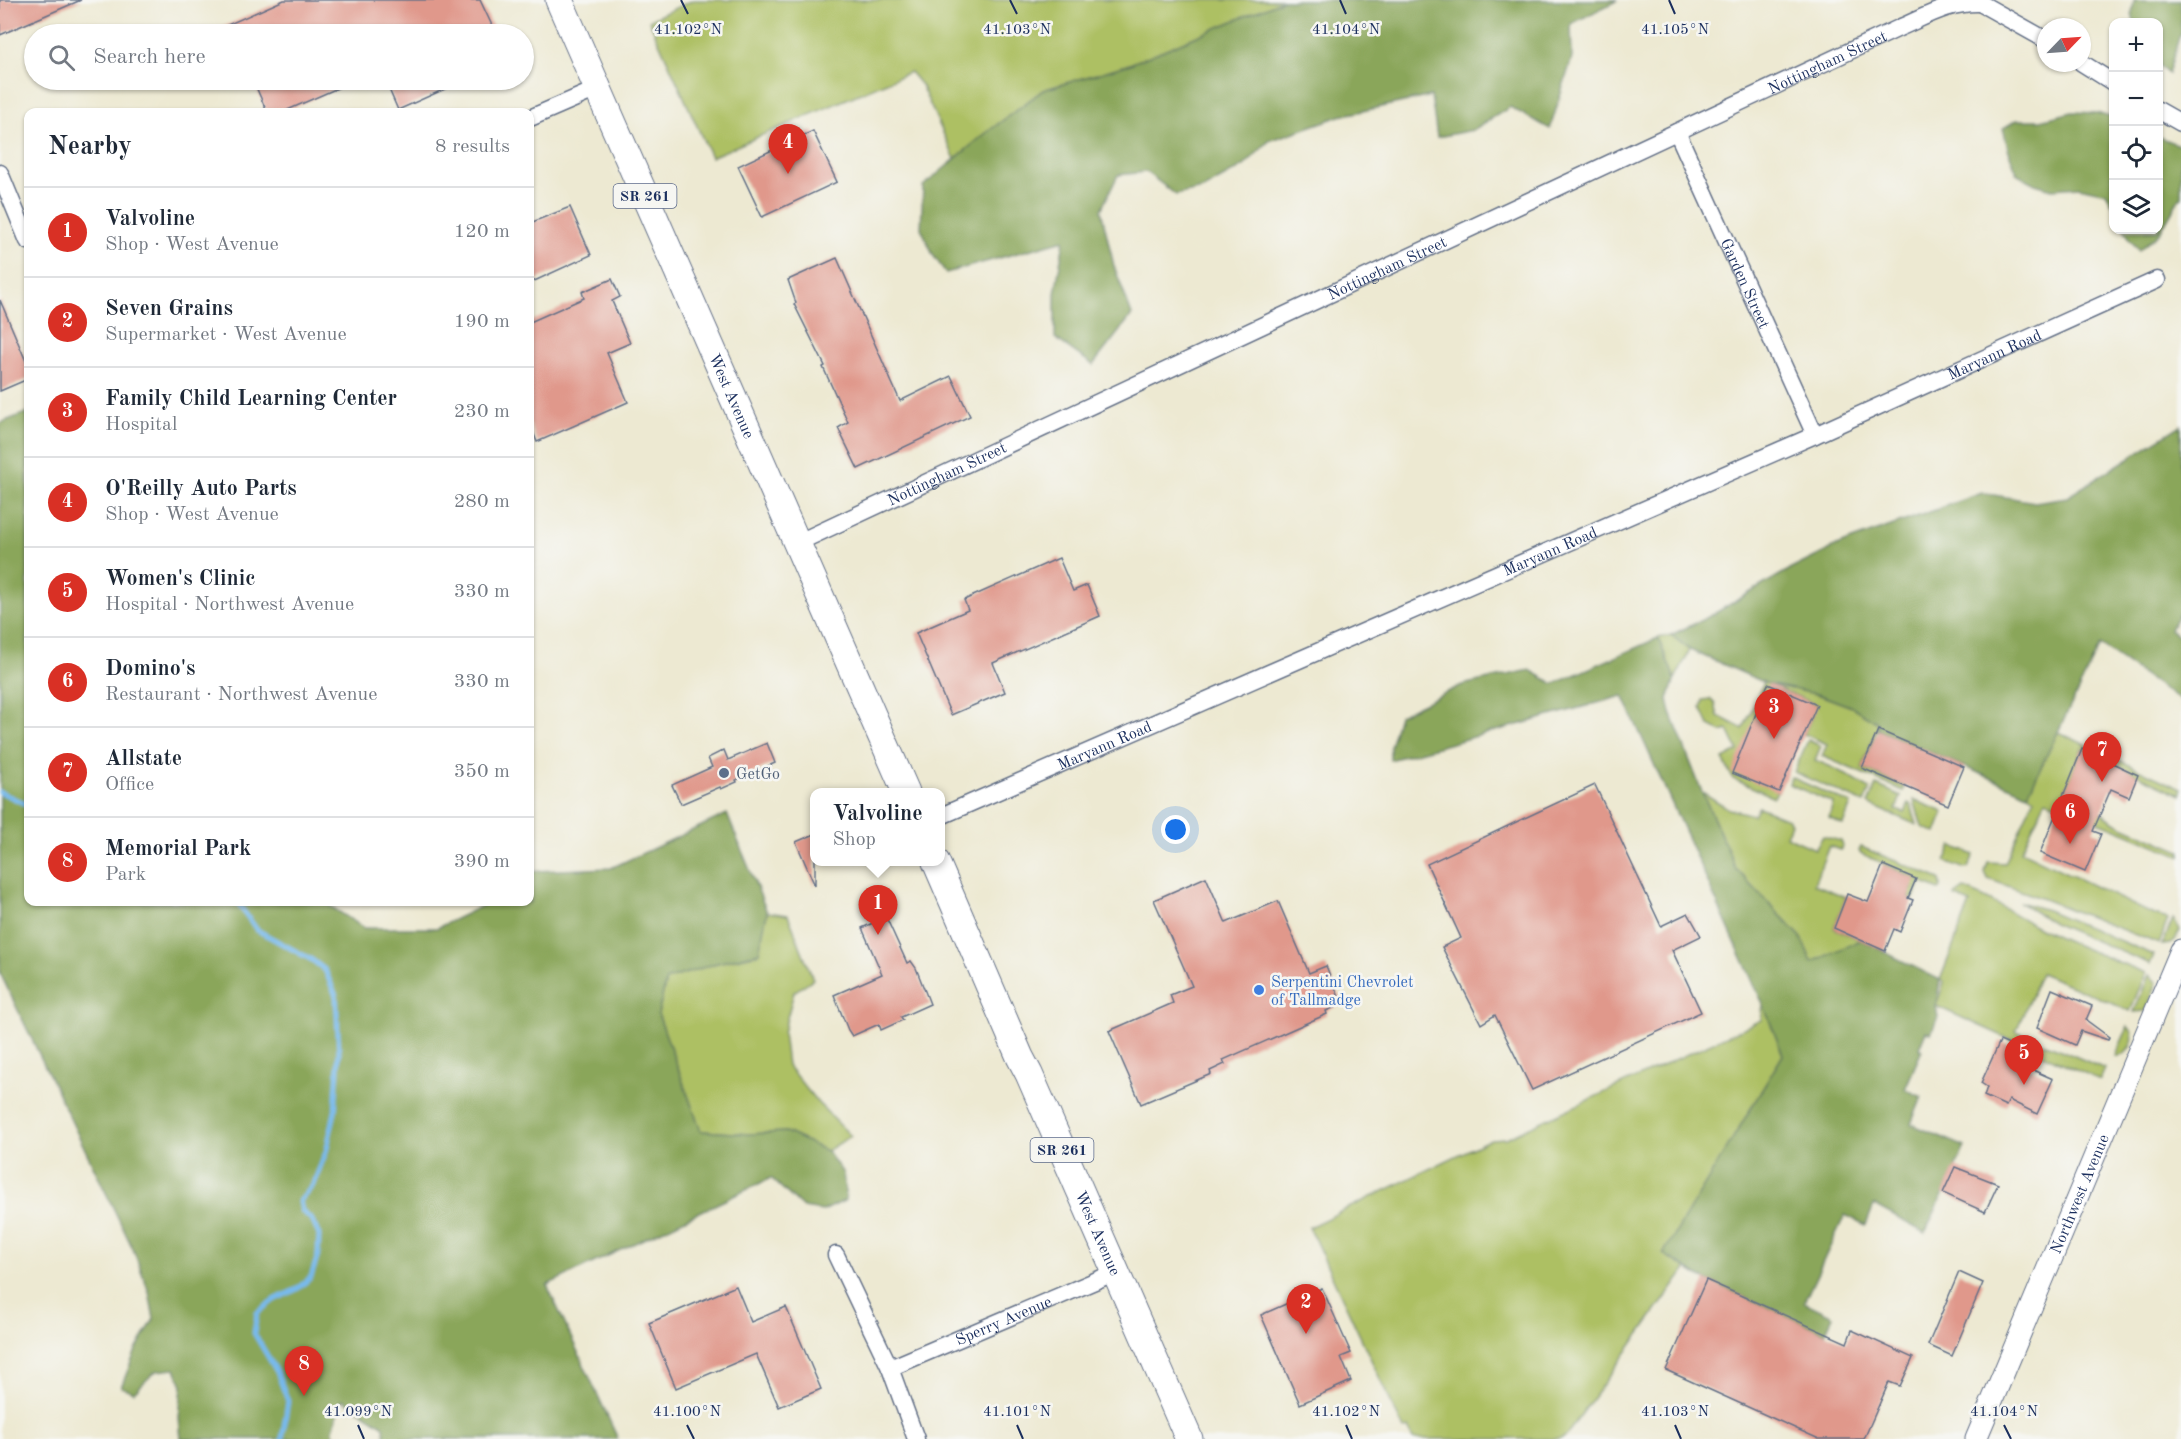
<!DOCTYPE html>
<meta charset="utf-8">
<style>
:root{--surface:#fff;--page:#f2f2f3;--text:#1f2937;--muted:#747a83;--line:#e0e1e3;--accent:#d93025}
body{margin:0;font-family:"Old Standard TT",serif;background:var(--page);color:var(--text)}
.controls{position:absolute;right:18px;top:18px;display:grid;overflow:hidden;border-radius:12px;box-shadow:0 2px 4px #0004}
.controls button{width:54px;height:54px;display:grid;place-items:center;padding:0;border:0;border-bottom:2px solid var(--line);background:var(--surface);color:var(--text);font:30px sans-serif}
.compass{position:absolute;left:2037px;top:18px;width:54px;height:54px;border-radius:50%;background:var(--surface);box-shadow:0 2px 4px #0004;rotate:65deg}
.you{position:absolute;left:1176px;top:830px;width:21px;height:21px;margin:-15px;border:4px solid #fff;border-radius:50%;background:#1a73e8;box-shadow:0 0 0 9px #1a73e833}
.badge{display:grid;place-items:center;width:39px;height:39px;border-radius:50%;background:var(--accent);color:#fff;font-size:20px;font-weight:700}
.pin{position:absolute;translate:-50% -50px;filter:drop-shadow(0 2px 3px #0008)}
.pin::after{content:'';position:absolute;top:32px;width:21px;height:18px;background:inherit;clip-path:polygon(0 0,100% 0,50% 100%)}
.popup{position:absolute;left:810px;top:788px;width:135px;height:78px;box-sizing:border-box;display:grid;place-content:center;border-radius:12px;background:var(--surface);filter:drop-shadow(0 2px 4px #0005);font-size:20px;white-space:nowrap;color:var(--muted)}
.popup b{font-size:22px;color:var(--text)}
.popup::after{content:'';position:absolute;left:50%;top:100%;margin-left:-12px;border:12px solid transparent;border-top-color:var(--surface)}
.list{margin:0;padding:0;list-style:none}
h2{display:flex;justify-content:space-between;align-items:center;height:78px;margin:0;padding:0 24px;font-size:26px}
h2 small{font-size:20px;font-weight:400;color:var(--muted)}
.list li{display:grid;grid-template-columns:39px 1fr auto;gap:18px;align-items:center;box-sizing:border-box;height:90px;padding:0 24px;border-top:2px solid var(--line)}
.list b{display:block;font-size:22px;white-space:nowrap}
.list p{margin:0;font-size:20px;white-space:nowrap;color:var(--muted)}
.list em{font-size:20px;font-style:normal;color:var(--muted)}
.icon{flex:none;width:33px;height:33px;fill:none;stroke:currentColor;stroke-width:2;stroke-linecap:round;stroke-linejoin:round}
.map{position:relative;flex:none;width:2181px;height:1439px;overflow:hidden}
.search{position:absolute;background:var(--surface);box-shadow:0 2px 4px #0004;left:24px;top:24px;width:510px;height:66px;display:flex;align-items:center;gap:15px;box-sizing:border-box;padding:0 21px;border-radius:33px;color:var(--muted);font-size:22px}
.panel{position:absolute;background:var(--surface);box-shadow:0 2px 4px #0004;left:24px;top:108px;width:510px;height:798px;border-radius:12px}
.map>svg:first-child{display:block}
.green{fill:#adc064;stroke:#647861;stroke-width:1.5}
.forest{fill:#8aa65a;stroke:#526a5c;stroke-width:1.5}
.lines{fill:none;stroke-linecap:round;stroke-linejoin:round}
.stream{stroke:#78baed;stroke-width:5}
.building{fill:#e0988b}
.minor-casing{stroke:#647087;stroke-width:19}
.tertiary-casing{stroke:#647087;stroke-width:23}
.primary-casing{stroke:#647087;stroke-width:29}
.minor{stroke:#fff;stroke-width:16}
.tertiary{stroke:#fff;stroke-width:21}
.primary{stroke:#fff;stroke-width:27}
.ticks{fill:none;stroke:#1b2f5e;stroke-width:2}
.service-dot{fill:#5c6f8a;stroke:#f6f6f2;stroke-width:2}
.shop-dot{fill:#3f7fe0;stroke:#f6f6f2;stroke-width:2}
.labels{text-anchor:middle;stroke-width:5;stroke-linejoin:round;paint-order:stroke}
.shield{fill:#f6f6f2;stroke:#5d6b8a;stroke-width:1.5}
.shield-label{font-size:15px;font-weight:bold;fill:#1b2f5e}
.street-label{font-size:16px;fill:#1b2f5e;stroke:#f6f6f2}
.service-label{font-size:16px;fill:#4e5e75;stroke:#f6f6f2;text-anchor:start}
.shop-label{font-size:16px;fill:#366cbe;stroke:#f6f6f2;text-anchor:start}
.ticks-label{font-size:15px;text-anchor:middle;fill:#1b2f5e;stroke:#f6f6f2;stroke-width:5;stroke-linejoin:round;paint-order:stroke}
</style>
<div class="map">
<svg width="2181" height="1439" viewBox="0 0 2181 1439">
<rect width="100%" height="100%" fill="#f6f6f2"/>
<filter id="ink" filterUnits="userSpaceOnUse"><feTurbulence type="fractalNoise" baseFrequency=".0167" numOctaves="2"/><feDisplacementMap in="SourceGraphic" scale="12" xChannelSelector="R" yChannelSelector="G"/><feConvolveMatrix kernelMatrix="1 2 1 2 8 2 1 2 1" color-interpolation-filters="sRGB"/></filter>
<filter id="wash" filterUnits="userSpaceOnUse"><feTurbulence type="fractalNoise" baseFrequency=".008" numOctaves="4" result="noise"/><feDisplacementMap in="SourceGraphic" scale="24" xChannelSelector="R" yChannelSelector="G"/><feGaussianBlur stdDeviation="1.35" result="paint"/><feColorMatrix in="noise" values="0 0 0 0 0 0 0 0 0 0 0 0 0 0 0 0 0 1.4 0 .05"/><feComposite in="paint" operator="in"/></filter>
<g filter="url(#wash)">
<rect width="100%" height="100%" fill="#ede9d2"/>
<!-- green -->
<g class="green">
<path d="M693,0H1284L1130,64L1043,90L986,133L955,159L921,85L910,72L711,157L649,20Z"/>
<path d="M1671,635L1690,650L1675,679L1658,638Z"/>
<path d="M1764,682L1820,695L1852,707L1879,723L1862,768L1905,787L1903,791L1822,756L1827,744L1804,734L1817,705L1769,684L1777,791L1774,797L1733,779L1723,759L1738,751L1728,730L1722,732L1709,725L1701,708L1703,700L1710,699L1715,704L1718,716L1743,729Z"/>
<path d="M2058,732L2181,789V795L2121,767V765L2082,749L2063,797L2101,813L2120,825L2181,851V856L2046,800L2021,851L2154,915L2168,919L2159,944L2038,897L1988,879L1985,872L1988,862L2005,863L2034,798L2028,794Z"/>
<path d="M1808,740L1821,746L1815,760L1836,769L1870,789L1864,803L1794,772Z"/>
<path d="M1791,777L1851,804L1843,825L1829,818L1833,803L1789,784Z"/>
<path d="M1876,785L1901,796L1896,810L1905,813L1909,803L1911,804L1917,825L1868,804Z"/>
<path d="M1702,792L1729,809L1753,815L1759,807L1788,819L1791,823L1786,836L1815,849L1823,836L1841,841L1843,846L1840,850L1829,846L1814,884L1846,897L1834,928L1861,940L1812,963L1801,937L1736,869Z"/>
<path d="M1914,800L1944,812L1936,833L1922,827Z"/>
<path d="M1952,846L1974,855L1968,868L1965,869L1945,861Z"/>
<path d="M1861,847L1940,879L1941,888L1939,890L1921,882L1913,900L1908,898L1916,879L1862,854L1859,851Z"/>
<path d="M1964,889C1990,898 2011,913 2034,925C2070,944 2109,958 2146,973L2130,1011L2041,973L2016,1031L2105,1069L2100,1080L1936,1006L1944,982L1940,980L1970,903L1954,896Z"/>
<path d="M2019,902L2047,910L2154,955L2150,964L2053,923Z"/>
<path d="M767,912L788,915L813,979L794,992L783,1033L787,1065L818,1103L851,1136L827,1151L786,1132L749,1134L701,1131L658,1014L666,980L717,963L758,954Z"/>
<path d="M2173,919L2180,930L2175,941L2171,944L2162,945Z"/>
<path d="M2149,975L2157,983L2146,1011L2134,1012Z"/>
<path d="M1763,1004L1783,1055L1664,1254L1687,1268L1565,1437L1559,1439H1413L1408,1428L1404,1430L1309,1227L1491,1139L1506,1138L1761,1020Z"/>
<path d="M2128,1027C2139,1036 2129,1058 2115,1056Z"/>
</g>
<!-- forest -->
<g class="forest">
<path d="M1284,0H1618L1571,24L1572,58L1550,129L1510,107L1473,130L1437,137L1431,96L1340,116L1269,141L1244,166L1203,189L1176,195L1146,172L1118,175L1101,210L1114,266L1132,315L1093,365L1055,338V294L1064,240L946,273L933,255L921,228L923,186L986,133L1043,90L1130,64Z"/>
<path d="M2134,0H2181V31L2168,74L2159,66L2158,22H2134L2132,13Z"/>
<path d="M2072,112L2097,113L2113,118V205L2106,193L2079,187L2052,189L2035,184L2018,175L2010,156L2003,128L2017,120H2041Z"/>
<path d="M2159,137L2181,146V196L2160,232L2139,250L2130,240L2125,230H2158Z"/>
<path d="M28,412V902H324L364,928H437L490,902H530V875L535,871L611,868L727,814L767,912L759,953L717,963L666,980L658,1014L701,1131L749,1134L786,1132L827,1151L843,1173L846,1200L823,1211L803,1208L771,1178L547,1285L618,1439H385L384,1426L342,1399L333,1430L334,1439H181L179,1418L182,1385L175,1369L156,1371L134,1392L121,1387L136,1350L154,1319L149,1292L133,1249L0,973V423Z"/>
<path d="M2181,425V610L2170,629L2181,638V701L2100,645L2028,794L1878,730V723L1852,707L1820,695L1768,684L1690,650L1671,635L1710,616L1785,572L1841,544L1982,493L2035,502L2067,497Z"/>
<path d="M1658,638L1675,679L1668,699L1671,713L1702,792L1736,869L1801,937L1812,962L1861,940L1940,980L1936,1006L1938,1017L1931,1033L1926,1031L1919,1048L1922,1050L1905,1089L1922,1097L1911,1124L1965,1147L1925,1233L1874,1205L1866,1225L1845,1215L1804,1302L1833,1316L1825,1333L1706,1280L1663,1254L1783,1055L1763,1004L1623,696L1390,760V747L1399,715L1462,685L1530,670L1554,684Z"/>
</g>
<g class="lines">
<!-- stream -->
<g class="stream">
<path d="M0,792L28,805"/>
<path d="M237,902L257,930L312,960L325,970L336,996L339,1052L335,1112L326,1152L313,1185L300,1201L302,1211L312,1220L319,1235L318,1255L311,1277L297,1289L274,1300L257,1313L254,1333L277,1372L288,1401L282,1439"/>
</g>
</g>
<g id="blocks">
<!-- building -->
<g class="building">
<path d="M0,0H81L0,35Z"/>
<path d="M284,0H480L496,34H207Z"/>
<path d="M253,80H356L283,112H267Z"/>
<path d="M385,80H465L398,110Z"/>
<path d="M813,131L837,182L762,217L738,166Z"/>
<path d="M570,207L591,255L530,283V223Z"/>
<path d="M837,258L900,401L951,376L970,416L858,469L838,428L848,422L823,367L825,366L794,304L796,303L788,280Z"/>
<path d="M612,279L620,297L612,301L630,343L607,353L628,402L537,442L530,424V322L584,298L582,292Z"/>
<path d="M0,300L28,366V379L0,391Z"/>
<path d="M1059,558L1073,591L1087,585L1100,616L993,663L1005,692L951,715L916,633L968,610L964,600Z"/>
<path d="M1768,684L1817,705L1779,792L1732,773Z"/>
<path d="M1878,730L1964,767L1948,805L1862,768Z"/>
<path d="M767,743L775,763L736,780L737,782L721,789L720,787L681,804L672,785L712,767L708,758L724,750L728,760Z"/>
<path d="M2082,749L2138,775L2129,797L2111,789L2093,831L2101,834L2085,872L2040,853Z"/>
<path d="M1595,785L1661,926L1688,913L1701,936L1672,950L1701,1012L1532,1090L1495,1015L1481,1024L1442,947L1461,938L1427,864Z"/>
<path d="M815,834V886L796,842Z"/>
<path d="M1883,865L1916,879L1908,898L1913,900L1900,932L1894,929L1885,951L1834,928L1847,894L1868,902Z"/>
<path d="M1206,877L1226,923L1278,901L1309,973L1326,966L1342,1004L1326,1011L1327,1014L1223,1060L1225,1064L1210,1071L1211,1074L1141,1104L1109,1031L1173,1003L1170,995L1192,986L1154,900Z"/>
<path d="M886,917L907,963L911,961L916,968L930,1004L901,1017L903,1020L881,1030L879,1024L852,1036L848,1030L834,995L882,974L862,928Z"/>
<path d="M2052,989L2092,1006L2086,1020L2109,1037L2108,1040L2081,1031L2075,1045L2037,1028Z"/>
<path d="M2000,1041L2032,1055L2026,1067L2053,1079L2037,1114L2009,1100L2006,1106L1984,1096L1987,1087L1981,1083Z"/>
<path d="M1955,1167L1998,1184L1985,1212L1943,1193Z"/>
<path d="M1959,1272L1983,1283L1952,1356L1928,1345Z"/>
<path d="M1706,1280L1847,1343L1852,1330L1913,1358L1900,1386L1889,1382L1864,1439H1819L1666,1370Z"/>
<path d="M736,1286L751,1322L786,1307L821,1389L779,1407L756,1354L676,1388L649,1323Z"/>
<path d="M1322,1288L1351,1353L1341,1357L1351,1381L1300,1404L1261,1315Z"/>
</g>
</g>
</g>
<g filter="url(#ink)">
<use href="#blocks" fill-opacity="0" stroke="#647087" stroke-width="1.5"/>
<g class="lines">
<!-- minor casing -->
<g class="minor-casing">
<g id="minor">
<path d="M1980,0V3L2046,40"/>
<path d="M2082,63L2114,83"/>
<path d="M2158,110L2181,123"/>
<path d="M530,118L597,89"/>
<path id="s1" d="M1677,132L1815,435"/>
<path d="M0,173L28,241"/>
<path id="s2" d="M797,543L1899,28C1927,16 1949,2 1980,3"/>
<path id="s3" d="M941,816L1815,435L2157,280"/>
<path d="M836,1255L890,1368L916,1439"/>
<path id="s4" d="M890,1368L1116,1272"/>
</g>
</g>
<!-- tertiary casing -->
<g class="tertiary-casing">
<g id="tertiary">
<path id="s5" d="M1976,1439L2181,950"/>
</g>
</g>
<!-- primary casing -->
<g class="primary-casing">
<g id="primary">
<path id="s6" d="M559,0L906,792"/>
<path id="s7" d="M936,862L1020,1057L1029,1074L1189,1439"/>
</g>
</g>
<!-- minor -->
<use href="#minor" class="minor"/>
<!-- tertiary -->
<use href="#tertiary" class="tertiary"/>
<!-- primary -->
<use href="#primary" class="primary"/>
</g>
</g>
<!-- ticks -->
<path class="ticks" d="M681,0L688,14M1010,0L1017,14M1340,0L1346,14M1669,0L1675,14M358,1425L364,1439M687,1425L694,1439M1017,1425L1023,1439M1346,1425L1352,1439M1675,1425L1681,1439M2004,1425L2011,1439"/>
<!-- markers -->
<circle class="service-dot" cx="724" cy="773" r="6"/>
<circle class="shop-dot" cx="1259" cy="990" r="6"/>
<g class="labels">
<!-- shield labels -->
<g class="shield">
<rect x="613.5" y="184" width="63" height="24" rx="4.5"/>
<rect x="1030.5" y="1138" width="63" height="24" rx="4.5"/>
</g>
<g class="shield-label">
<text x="645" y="201">SR 261</text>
<text x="1062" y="1155">SR 261</text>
</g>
<!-- street labels -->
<g class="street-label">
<text dy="6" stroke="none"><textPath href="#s2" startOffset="1137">Nottingham Street</textPath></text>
<text dy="6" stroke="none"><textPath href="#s2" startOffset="651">Nottingham Street</textPath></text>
<text dy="6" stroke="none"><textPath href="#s1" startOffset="166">Garden Street</textPath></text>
<text dy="6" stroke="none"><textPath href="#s3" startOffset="1150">Maryann Road</textPath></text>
<text dy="6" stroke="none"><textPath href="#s6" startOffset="432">West Avenue</textPath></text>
<text dy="6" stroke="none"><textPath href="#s2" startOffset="165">Nottingham Street</textPath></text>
<text dy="6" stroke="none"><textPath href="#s3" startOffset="664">Maryann Road</textPath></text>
<text dy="6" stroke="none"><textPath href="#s3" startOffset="178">Maryann Road</textPath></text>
<text dy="6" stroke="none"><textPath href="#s5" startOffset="266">Northwest Avenue</textPath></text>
<text dy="6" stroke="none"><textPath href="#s7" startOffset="405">West Avenue</textPath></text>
<text dy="6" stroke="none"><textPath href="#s4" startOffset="123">Sperry Avenue</textPath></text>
</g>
<!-- service labels -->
<g class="service-label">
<text x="736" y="779">GetGo</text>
</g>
<!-- shop labels -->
<g class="shop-label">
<text x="1271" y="987">Serpentini Chevrolet<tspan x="1271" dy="18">of Tallmadge</tspan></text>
</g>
</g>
<g class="ticks-label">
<text x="688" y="34">41.102°N</text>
<text x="1017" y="34">41.103°N</text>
<text x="1346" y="34">41.104°N</text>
<text x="1675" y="34">41.105°N</text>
<text x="358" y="1416">41.099°N</text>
<text x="687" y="1416">41.100°N</text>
<text x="1017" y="1416">41.101°N</text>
<text x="1346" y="1416">41.102°N</text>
<text x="1675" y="1416">41.103°N</text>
<text x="2004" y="1416">41.104°N</text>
</g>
</svg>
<div class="controls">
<button>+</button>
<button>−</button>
<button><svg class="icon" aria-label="locate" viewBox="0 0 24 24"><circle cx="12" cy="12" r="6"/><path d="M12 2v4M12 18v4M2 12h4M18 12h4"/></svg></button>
<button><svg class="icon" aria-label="layers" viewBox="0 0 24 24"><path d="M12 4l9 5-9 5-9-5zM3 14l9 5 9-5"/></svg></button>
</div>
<svg class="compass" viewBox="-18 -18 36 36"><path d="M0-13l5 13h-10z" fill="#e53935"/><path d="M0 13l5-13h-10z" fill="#747a83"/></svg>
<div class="you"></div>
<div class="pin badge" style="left:878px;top:935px">1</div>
<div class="popup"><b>Valvoline</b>Shop</div>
<div class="pin badge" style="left:1306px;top:1334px">2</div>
<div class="pin badge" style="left:1774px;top:739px">3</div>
<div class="pin badge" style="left:788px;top:174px">4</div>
<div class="pin badge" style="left:2024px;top:1085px">5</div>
<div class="pin badge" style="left:2070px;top:844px">6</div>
<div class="pin badge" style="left:2102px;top:782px">7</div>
<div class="pin badge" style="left:304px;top:1396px">8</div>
<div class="search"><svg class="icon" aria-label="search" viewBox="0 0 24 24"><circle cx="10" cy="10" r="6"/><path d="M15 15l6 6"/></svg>Search here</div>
<section class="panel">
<h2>Nearby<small>8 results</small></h2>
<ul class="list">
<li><span class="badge">1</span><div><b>Valvoline</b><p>Shop · West Avenue</p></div><em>120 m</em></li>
<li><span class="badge">2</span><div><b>Seven Grains</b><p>Supermarket · West Avenue</p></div><em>190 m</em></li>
<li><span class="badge">3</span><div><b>Family Child Learning Center</b><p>Hospital</p></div><em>230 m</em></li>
<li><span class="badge">4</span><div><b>O'Reilly Auto Parts</b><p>Shop · West Avenue</p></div><em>280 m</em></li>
<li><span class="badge">5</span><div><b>Women's Clinic</b><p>Hospital · Northwest Avenue</p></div><em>330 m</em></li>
<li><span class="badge">6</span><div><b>Domino's</b><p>Restaurant · Northwest Avenue</p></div><em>330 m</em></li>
<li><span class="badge">7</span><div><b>Allstate</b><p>Office</p></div><em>350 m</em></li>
<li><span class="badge">8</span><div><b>Memorial Park</b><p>Park</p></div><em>390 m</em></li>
</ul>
</section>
</div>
